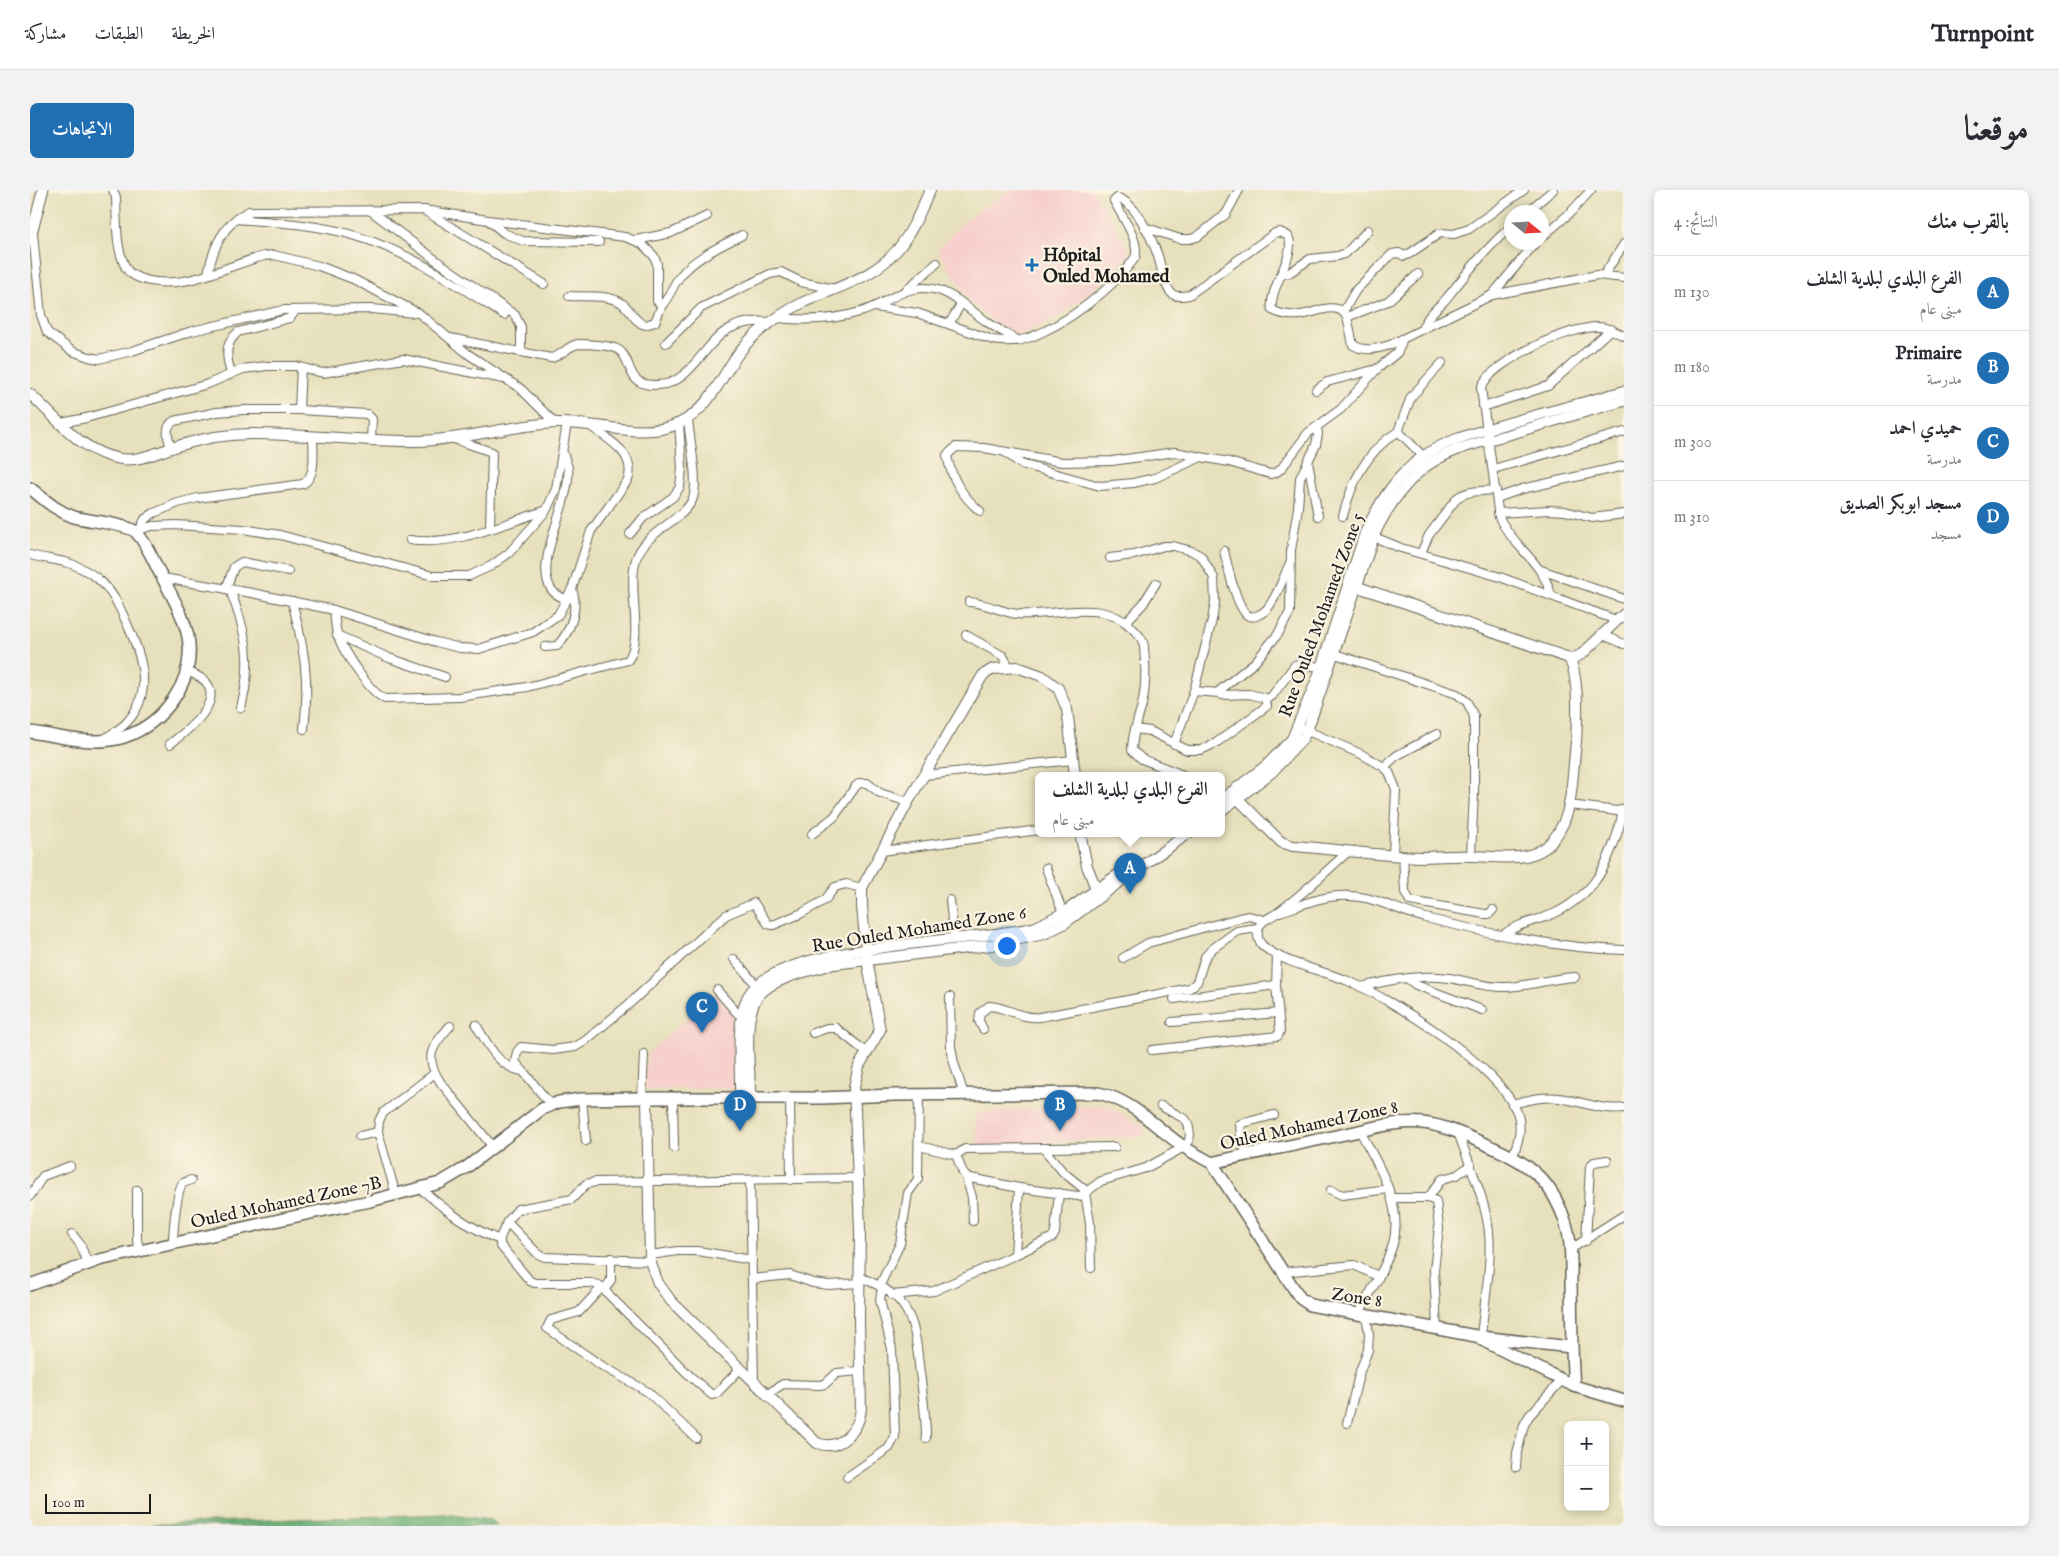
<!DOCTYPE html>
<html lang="ar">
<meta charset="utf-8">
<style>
:root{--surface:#fff;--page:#f2f2f3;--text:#2b2b33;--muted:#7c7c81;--line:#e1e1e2;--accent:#1f6fb2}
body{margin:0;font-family:"IM FELL English",Amiri,serif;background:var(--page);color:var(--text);direction:rtl}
.controls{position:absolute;right:15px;bottom:15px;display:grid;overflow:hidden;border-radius:8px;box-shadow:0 2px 8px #0003}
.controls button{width:45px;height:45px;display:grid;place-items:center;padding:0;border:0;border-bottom:1px solid var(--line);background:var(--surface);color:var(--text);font:25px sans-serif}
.compass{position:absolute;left:1474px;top:15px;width:45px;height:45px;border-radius:50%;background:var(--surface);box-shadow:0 2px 8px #0003;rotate:108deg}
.scale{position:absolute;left:15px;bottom:12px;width:106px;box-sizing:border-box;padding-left:5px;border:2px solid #1c1c1c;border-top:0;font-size:14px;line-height:18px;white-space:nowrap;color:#1c1c1c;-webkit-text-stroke:4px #fcf5e5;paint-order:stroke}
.you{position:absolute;left:976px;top:755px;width:18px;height:18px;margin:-12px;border:4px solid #fff;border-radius:50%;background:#1a73e8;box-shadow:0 0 0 8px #1a73e833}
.badge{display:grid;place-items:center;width:32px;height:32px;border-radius:50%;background:var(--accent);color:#fff;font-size:16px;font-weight:700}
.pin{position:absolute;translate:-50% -41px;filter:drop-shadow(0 1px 2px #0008)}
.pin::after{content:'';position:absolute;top:26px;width:18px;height:15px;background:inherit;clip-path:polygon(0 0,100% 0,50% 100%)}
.popup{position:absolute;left:1005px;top:582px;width:190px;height:65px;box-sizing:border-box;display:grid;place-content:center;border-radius:8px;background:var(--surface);filter:drop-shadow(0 1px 4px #0005);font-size:16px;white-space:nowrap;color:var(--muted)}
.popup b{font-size:19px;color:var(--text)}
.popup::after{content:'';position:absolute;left:50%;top:100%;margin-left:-10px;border:10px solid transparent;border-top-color:var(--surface)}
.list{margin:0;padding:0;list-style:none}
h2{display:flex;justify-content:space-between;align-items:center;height:65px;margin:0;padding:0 20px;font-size:21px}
h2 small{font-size:16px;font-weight:400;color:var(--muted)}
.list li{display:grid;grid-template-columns:32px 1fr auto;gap:15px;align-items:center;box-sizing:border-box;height:75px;padding:0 20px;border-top:1px solid var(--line)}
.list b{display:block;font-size:19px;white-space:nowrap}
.list p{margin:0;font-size:16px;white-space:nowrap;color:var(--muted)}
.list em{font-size:16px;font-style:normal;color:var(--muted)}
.map{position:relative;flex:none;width:1594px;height:1336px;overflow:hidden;direction:ltr;border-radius:8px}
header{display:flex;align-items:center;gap:30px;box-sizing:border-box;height:70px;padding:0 25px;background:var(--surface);border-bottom:1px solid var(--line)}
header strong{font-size:24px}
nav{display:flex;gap:28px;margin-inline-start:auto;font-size:18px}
.intro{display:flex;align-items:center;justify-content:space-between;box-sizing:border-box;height:120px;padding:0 30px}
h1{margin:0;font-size:35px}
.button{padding:12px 22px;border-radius:8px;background:var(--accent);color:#fff;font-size:18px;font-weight:700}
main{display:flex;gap:30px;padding:0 30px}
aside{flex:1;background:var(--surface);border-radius:8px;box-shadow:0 2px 8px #0003}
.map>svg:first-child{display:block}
.built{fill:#f7d0cd}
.forest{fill:#68ae74;stroke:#426548}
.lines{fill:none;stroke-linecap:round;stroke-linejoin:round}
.minor-casing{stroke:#636154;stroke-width:10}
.tertiary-casing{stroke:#636154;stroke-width:12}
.secondary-casing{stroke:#636154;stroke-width:14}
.minor{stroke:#fff;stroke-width:8}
.tertiary{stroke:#fff;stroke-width:10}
.secondary{stroke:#fff;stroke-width:11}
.poi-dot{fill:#1f6fb2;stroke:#fcf5e5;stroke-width:2}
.labels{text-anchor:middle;stroke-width:4.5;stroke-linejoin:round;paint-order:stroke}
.poi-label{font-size:18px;font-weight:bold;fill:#1c1c1c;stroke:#fcf5e5;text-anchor:start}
.street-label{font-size:18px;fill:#1c1c1c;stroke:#fcf5e5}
</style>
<header>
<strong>Turnpoint</strong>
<nav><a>الخريطة</a><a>الطبقات</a><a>مشاركة</a></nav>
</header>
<div class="intro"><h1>موقعنا</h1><a class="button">الاتجاهات</a></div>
<main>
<aside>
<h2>بالقرب منك<small>النتائج: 4</small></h2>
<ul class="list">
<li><span class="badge">A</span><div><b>الفرع البلدي لبلدية الشلف</b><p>مبنى عام</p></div><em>130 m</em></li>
<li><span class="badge">B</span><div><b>Primaire</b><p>مدرسة</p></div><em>180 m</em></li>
<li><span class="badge">C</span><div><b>حميدي احمد</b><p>مدرسة</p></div><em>300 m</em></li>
<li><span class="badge">D</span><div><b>مسجد ابوبكر الصديق</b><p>مسجد</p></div><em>310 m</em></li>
</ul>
</aside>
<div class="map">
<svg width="1594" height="1336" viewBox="0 0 1594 1336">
<rect width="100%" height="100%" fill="#fcf5e5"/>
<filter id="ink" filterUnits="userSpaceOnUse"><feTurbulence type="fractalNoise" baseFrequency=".02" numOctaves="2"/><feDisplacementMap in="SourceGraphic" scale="10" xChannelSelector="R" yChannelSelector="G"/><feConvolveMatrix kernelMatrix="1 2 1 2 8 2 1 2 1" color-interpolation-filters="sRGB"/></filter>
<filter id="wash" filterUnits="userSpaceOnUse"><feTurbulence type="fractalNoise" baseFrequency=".0096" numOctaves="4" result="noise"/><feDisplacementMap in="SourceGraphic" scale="20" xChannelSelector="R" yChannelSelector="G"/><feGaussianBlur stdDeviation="1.12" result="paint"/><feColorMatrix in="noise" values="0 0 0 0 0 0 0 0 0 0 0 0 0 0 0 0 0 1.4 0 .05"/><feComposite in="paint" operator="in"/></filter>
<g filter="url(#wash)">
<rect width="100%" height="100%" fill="#e7e0bc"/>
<!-- built -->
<g class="built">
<path d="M978,0H1063L1086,37L1100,64L1064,99L1021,132L987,146L967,134L938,111L925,87L907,60L930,35Z"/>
<path d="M686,803L703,823L705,898L615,900L617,864Z"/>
<path d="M1074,915L1114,936L1113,946L948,957L945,923Z"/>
</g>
<!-- forest -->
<path class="forest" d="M414,1324L461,1330L468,1336H124L122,1334Z"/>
</g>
<g filter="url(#ink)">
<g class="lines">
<!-- minor casing -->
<g class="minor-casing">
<g id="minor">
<path d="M83,0L86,7C87,29 85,58 96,78C99,84 106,87 112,89C154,102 194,76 234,66L244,65L289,76L323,89L390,124L438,164L491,199L525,233"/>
<path d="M341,21L407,71L485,125L491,137V162"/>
<path d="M395,21L514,94"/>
<path d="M1497,22L1523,0"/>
<path d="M206,29C245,32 288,34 326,46C379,62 428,95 474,125"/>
<path d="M458,30L474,43L493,51L569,52"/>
<path d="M1114,37L1150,49H1160L1167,47L1196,24L1209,0"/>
<path d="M3,44L11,125L17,142L42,161L59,167L69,169L102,161L162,141L253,120L342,119L384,123"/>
<path d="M1512,47L1540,23L1561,0"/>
<path d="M606,50L641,43L677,26"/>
<path d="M178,84C183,58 193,33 219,21L394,20L458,30L595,47L611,53L624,66L627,74V111L632,115C640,107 643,94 651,85C666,67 691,56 712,45"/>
<path d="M1251,85L1259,83L1280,69L1308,66L1316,63L1338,40"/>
<path d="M1574,85L1594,54"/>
<path d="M877,99L907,73"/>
<path d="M1462,105L1506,52"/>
<path d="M539,106C555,107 581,104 593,114C602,121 604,132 615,135L625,132L632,115"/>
<path d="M844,117L887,123L963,150C976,152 989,152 1001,147C1038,133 1082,99 1105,68C1111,52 1091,25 1084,11L1087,8C1106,12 1122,49 1128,66C1131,76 1135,101 1144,105C1148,107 1154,106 1159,105L1245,43L1250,42L1258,46C1268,64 1238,98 1242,120C1250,124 1261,126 1270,125C1283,124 1305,111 1315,124C1319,129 1321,147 1323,155C1335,162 1347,159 1360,155L1462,105L1567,85L1594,88"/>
<path d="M1313,122L1326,100L1362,64L1369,63L1374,66L1379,64L1410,43L1424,44L1439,39L1494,0"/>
<path d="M1317,127L1358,111L1388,84"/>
<path d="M748,128C776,131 803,130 830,122C859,114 875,91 908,100C925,105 942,122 956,131C966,139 978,144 989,151"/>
<path d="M919,134L931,114"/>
<path d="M1392,139C1397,125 1407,119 1416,109C1436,84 1457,57 1482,36"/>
<path d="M420,148L521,168C532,166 537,156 548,154C557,154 582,155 589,160C604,171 594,197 628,195C662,194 674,151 701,138C714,131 728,131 742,132"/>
<path d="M636,153L671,118L740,84L751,82L771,92L805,99"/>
<path d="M201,183C196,167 194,154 208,142L260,128L266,120"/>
<path d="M1286,200L1297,192L1347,179"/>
<path d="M1453,217L1518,196L1581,139"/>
<path d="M269,220L271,177"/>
<path d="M31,233L56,228L178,194L213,179L237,176H266L293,183L373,169L474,189"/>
<path d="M424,249L462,262L460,338"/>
<path d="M141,258C138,248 134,237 144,231L187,222L213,220H269L337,224L342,229L341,250"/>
<path d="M975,262L991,274L1070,296L1103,293L1125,288L1171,267L1199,272L1240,284L1245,283L1251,279L1278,243L1311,219L1347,179L1367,163L1371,155L1372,149"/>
<path d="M533,263C535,268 537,273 538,278C542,312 503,370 521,399C524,404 531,407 537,410"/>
<path d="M1393,266L1370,243L1369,239L1381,207L1412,173"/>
<path d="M1278,271L1288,326"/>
<path d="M1463,279L1594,242"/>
<path d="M1467,308L1492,299L1594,276"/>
<path d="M950,321C932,306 921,289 917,265L926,257L954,258L1032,272L1082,271L1145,262L1171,267"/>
<path d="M1468,323L1520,320L1535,321L1562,328L1594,324"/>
<path d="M1313,326C1322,291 1337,260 1369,241"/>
<path d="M110,339L115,329L124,323L148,313L168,308L273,294C287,286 283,261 283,246"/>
<path d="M105,341L122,336L146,335L213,339L250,345L403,386H439L461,376L479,363L516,321L526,299L537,233"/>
<path d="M600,344L613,328L643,307L650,297L652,278L649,233"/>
<path d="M1344,347L1371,358L1470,387L1586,430"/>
<path d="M380,350C422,357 473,334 514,321"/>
<path d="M1194,361C1198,377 1205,412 1216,424C1222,430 1232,424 1237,419C1247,407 1253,388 1260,373"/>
<path d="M1391,363L1399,345L1427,308C1437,300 1453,301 1466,300"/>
<path d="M0,365C29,372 41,369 67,388C83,401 90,418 98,436C112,467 124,503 97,532C91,539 81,544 73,550"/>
<path d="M1080,368L1104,365L1134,356H1143L1162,361L1171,366L1184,388L1185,413L1182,430L1164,501L1144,554"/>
<path d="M1511,380L1594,409"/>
<path d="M133,388L222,403L304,420L406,452L430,458L449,459L503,442L528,425L542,399L561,341L598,290C607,264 578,249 560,236"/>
<path d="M196,399L204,377L212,372L258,381"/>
<path d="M200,400C217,444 223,472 211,518"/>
<path d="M1521,405C1514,373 1482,356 1469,327L1451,198C1461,171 1540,136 1569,137C1578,137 1586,142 1594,146"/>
<path d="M262,411C274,458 280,490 274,539"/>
<path d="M939,412C956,413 971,422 987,424C1026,427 1072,407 1103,439C1109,445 1114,450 1114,458C1116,477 1116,497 1112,515C1108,530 1102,544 1102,560L1112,569L1153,585"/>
<path d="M304,420C305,428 305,436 307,443C311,459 340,503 355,509L429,507L497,497L598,470C614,448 598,402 605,373C612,341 655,331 663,308C669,290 659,249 658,228"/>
<path d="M1096,432L1113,414L1126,393"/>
<path d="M1571,444L1594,454"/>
<path d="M307,445L359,468L415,487"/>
<path d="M936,445L973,466L979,477"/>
<path d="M515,457L527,456C541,441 549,418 542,399"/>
<path d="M1299,462L1427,504L1437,512L1444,526V602L1441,666"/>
<path d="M1164,501L1189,503"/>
<path d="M1236,510L1242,506L1265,475L1269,474L1291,477"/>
<path d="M1105,539L1120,541L1157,560H1171L1186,553L1237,516L1235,508L1219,504L1192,505L1189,501L1225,472L1248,444L1260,422L1261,360L1268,318L1270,288L1286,255L1288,244L1287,237"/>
<path d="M1273,539L1331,564L1354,577L1359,582L1366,599L1363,664"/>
<path d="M140,554C154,543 194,514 176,492C172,487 162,484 156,480"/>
<path d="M1354,577L1366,566L1407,544"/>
<path d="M895,585L1043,570"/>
<path d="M1540,615L1587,621L1594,619"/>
<path d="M782,644L804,627L826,596L830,593H837L850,603L878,612"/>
<path d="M852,661L1009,640"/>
<path d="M1319,661C1295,682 1272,705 1247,723C1240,728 1229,731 1228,740C1227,746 1229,753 1234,757C1255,774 1292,780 1318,791C1365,811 1466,874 1487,922C1493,937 1488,952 1483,966"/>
<path d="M1373,665L1375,702L1380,711L1455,724H1459L1463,720"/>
<path d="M1016,678L1033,723"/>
<path d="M920,710L924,748"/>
<path d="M1250,722C1272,715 1296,704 1320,706C1347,707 1370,722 1396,728C1460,744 1527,758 1594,760"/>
<path d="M1474,744C1489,733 1506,731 1523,724C1537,718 1556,704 1565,691C1576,677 1592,637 1592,620"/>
<path d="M1093,768L1118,753L1209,728L1219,726L1234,730"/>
<path d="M704,769L727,796"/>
<path d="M1378,789L1386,795L1452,820"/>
<path d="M1331,797C1360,790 1390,784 1419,788C1438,791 1458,798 1477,797C1500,796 1522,788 1545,787"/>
<path d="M687,800L707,823L712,825"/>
<path d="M920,807L921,857L924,873L934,905"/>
<path d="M1144,809L1246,795L1247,765"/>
<path d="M1142,832L1248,823"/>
<path d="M446,835C458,854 468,878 493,881L520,914"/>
<path d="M420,836C402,857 393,866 411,893L463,957"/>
<path d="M953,839L949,831L950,823L959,816C978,817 989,829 1010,827L1160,798L1167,792L1175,767L1182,759L1207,741L1228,738"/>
<path d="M783,843L797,838H806L837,863"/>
<path d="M1122,860L1248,846L1250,841L1246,795"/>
<path d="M493,881L485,872L487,862L491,857L523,860L545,857L555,851L599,814L687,733L696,725L724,713L738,734L743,735L770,724L795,710L805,697L816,694L832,698"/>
<path d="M612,908L614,864"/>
<path d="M643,908L644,958"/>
<path d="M760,908L761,990"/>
<path d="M552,909L556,951"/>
<path d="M1482,914C1498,910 1512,906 1529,908C1551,911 1571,921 1594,918"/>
<path d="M348,942L349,931L353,923L405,883"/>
<path d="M1428,942C1439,975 1455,1007 1459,1042C1462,1077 1454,1112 1451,1147"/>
<path d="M330,946L348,942L366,1005"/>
<path d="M889,956L926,965L933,983L936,987L989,998"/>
<path d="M926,965L935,959L1085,957"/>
<path d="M1217,965L1211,947L1210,934L1244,925"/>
<path d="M936,987L942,1007L943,1031"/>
<path d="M720,990L724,1193"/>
<path d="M390,998C415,1020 439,1038 470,1050"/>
<path d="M107,1000V1050L110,1061"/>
<path d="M1301,1000L1312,1005L1358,999"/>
<path d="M0,1006L13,986L40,976"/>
<path d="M1361,1008H1398L1406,1011L1409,1038L1404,1080L1407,1139"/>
<path d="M1398,1008L1412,989L1427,985L1441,975"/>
<path d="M477,1032L470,1048V1055L500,1091L505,1093H561L569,1095L660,1186L682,1205L687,1203L710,1179"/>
<path d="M42,1044L50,1054L58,1074"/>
<path d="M1556,1051L1560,977L1564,972L1577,970"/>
<path d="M143,1055C143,1043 146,1001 153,993C154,993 161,990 161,990"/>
<path d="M1541,1059L1594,1025"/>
<path d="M620,1065L648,1061H668L722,1070"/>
<path d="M985,1065L1023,1047L1025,1043L1029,1003"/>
<path d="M620,1071L515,1067L508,1064L477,1032L488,1019L542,1009L556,994L565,992L829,988"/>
<path d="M1061,1078L1060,1033L1055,1003L1071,991L1116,978L1154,957L1159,951L1160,945L1158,933L1155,929L1131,916"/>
<path d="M1253,1082L1324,1075L1348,1086"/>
<path d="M830,1087C846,1094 864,1101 874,1117C887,1136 887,1161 890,1183C893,1205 896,1226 896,1248"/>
<path d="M722,1089L760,1085L783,1093L799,1095L830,1093"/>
<path d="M850,1095L870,1054L878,1003L888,989L889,905"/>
<path d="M572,1097L549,1122L521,1130L517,1138L569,1174L618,1202L666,1248"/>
<path d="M575,1099L581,1090V1068"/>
<path d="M862,1105L904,1101L985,1065L989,998L1048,1006L1054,1005V999L1033,982L1013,958"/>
<path d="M1329,1124C1340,1101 1356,1078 1363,1054C1374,1015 1347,973 1330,941"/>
<path d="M736,1205L753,1194L789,1195L795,1194L807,1183L830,1181"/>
<path d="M1317,1233L1330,1181L1338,1160L1339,1144L1336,1125"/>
<path d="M1486,1277L1487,1263L1494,1235L1499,1226L1532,1190"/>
<path d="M817,1287L859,1258L865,1247L862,1159L850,1110L852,1097"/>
</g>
</g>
<!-- tertiary casing -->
<g class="tertiary-casing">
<g id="tertiary">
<path d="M0,50L13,0"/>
<path d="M0,204C28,229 51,263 91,269C110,272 132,260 151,255C174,248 198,244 222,244C278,244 333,252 388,251C435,250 480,235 527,233C568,231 611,251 650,233C686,216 695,172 723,147C738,133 756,121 774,112C807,97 844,88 868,59C882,42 891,20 900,0"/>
<path d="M1322,395L1539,468H1544L1552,464L1594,424"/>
<path d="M1203,607L1208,609L1251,652L1263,656C1306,659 1349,666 1392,667C1409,667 1425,665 1442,666C1464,666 1496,673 1516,657C1541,635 1541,604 1544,573C1547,548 1551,490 1539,468"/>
<path d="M1191,610L1237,575L1262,549L1288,487L1335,343C1349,313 1366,285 1394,266C1415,251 1441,244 1465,237C1508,224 1551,214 1594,201"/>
<path d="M1191,621L1242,582L1271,551L1277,541L1345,343C1356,320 1370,299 1389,282C1415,259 1452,252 1484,243C1520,232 1557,221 1594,211"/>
<path d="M1050,643L1057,676L1069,706"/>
<path d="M617,908L620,1071L628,1093L641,1111L787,1253C810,1262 829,1240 831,1219L829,1130L830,1039L824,897L829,876L850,840L837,770L832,716V698L878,612L953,485L963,479L987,477L1012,486L1028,498L1037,519L1045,585"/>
<path d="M710,908C711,879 705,832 718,806C747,752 948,753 1006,737L1033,723L1096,679"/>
<path d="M720,908C721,881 711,826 729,805C744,787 782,780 804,774L962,755L1014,744L1035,733L1100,684L1159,643"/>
</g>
</g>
<!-- secondary casing -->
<g class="secondary-casing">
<g id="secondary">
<path d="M0,298C14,309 26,321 44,327C58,331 97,334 106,342C117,353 123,371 131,385C141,404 154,426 158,447C166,490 134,534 94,547C62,557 31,546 0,542"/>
<path d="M1182,973L1270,1108L1280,1115L1451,1147L1541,1157"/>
<path d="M0,1095L69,1070L276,1024L340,1011L410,993L437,977L512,919L529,912L552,909L612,908H792L864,905L1068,903C1103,910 1126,938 1154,957C1163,963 1173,968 1182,973C1231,961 1280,952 1329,941C1351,936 1370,931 1393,933C1418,936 1441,948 1464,958C1502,975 1523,993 1536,1034C1542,1054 1541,1074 1541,1094C1542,1129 1541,1162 1544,1196L1594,1211"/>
<path d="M1452,1150L1544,1196"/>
</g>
</g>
<!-- minor -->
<use href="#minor" class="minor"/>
<!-- tertiary -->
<use href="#tertiary" class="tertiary"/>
<!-- secondary -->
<use href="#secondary" class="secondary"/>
</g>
</g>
<!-- markers -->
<path class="poi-dot" d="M999.5 67.5h5v5h5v5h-5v5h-5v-5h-5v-5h5z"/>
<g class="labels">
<!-- poi labels -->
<g class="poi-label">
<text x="1013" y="71">Hôpital<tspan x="1013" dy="21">Ouled Mohamed</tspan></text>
</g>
<!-- street labels -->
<g class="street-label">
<text transform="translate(1291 425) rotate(-70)" y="6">Rue Ouled Mohamed Zone 5</text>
<text transform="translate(889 739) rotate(-9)" y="6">Rue Ouled Mohamed Zone 6</text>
<text transform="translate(1279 935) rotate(-12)" y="6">Ouled Mohamed Zone 8</text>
<text transform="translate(256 1012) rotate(-12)" y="6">Ouled Mohamed Zone 7B</text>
<text transform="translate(1327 1107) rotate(9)" y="6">Zone 8</text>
</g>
</g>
</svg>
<div class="controls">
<button>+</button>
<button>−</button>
</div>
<svg class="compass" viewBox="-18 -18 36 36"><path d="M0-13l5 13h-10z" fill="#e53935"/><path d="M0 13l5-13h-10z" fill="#7c7c81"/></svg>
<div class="scale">100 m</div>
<div class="you"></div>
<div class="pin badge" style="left:1100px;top:704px">A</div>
<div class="popup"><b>الفرع البلدي لبلدية الشلف</b>مبنى عام</div>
<div class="pin badge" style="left:1030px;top:941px">B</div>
<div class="pin badge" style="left:672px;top:843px">C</div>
<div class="pin badge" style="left:710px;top:941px">D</div>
</div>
</main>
